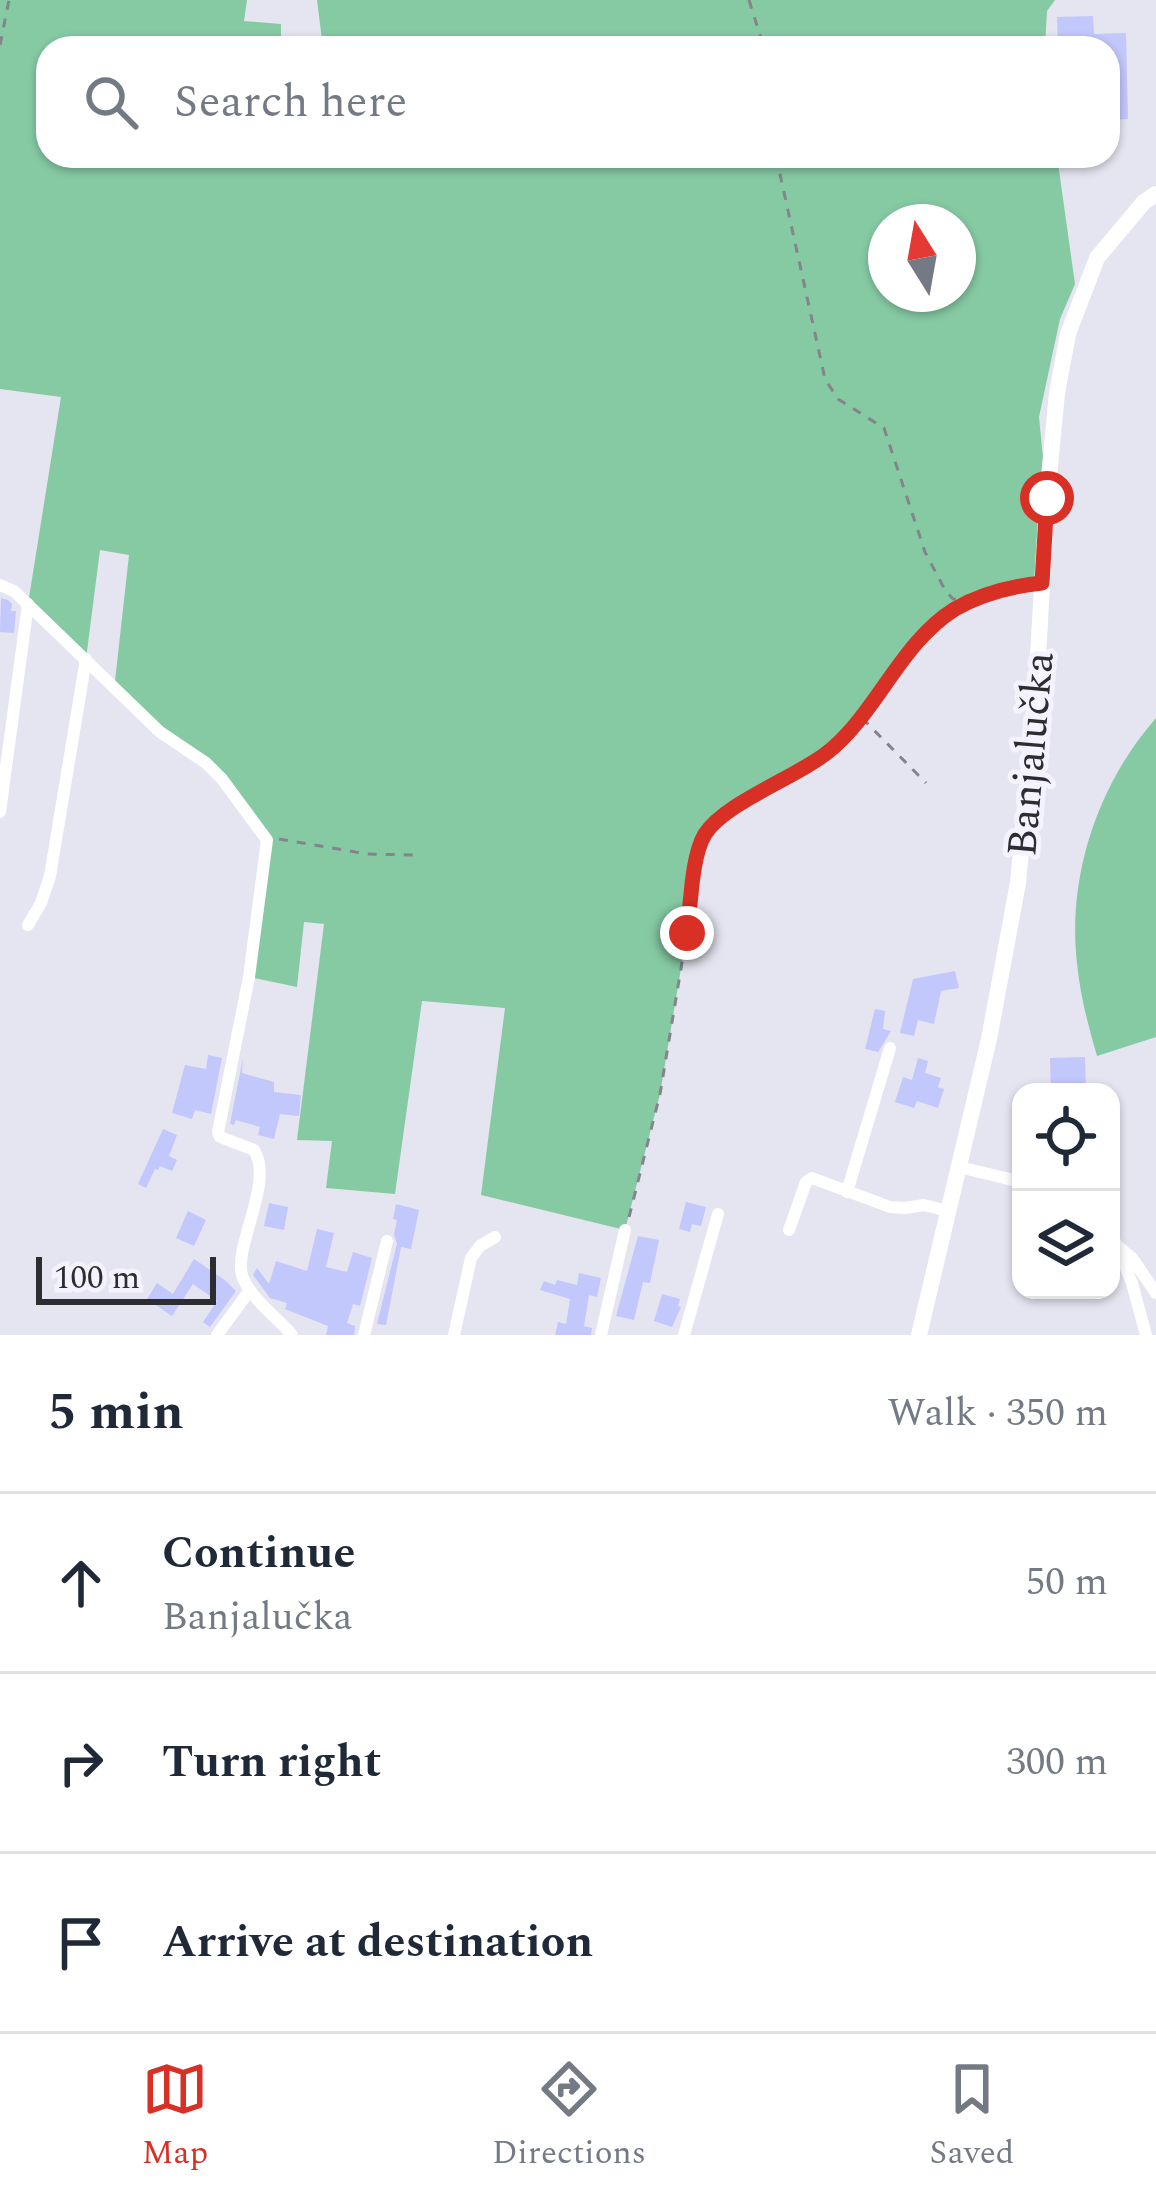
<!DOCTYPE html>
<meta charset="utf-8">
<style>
:root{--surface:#fff;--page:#f2f2f3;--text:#1f2937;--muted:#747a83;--line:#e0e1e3;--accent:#d93025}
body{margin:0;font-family:Spectral,serif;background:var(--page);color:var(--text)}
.controls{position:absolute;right:36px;bottom:36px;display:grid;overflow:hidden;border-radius:24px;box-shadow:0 3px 9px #0004}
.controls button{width:108px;height:108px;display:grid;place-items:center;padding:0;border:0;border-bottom:3px solid var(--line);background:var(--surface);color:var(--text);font:60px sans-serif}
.compass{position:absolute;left:868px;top:204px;width:108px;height:108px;border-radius:50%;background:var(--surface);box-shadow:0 3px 9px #0004;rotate:349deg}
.scale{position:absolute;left:36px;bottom:30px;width:180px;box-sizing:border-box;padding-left:12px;border:6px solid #2c2c31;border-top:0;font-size:33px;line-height:42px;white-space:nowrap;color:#2c2c31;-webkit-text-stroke:9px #f3f2fe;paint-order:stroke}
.stop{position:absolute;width:36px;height:36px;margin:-27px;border:9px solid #d93025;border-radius:50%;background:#fff}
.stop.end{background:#d93025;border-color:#fff;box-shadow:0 3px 12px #0008}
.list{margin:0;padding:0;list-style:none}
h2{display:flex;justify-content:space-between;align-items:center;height:156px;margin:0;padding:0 48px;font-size:51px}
h2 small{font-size:39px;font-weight:400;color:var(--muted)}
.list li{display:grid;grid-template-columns:78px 1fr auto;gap:36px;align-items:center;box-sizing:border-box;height:180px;padding:0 48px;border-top:3px solid var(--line)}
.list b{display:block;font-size:45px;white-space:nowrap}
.list p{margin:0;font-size:39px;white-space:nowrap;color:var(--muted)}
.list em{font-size:39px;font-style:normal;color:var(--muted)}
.icon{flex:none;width:66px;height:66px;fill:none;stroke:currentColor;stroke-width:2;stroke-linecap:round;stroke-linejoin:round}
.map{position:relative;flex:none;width:1156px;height:1335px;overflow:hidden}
.search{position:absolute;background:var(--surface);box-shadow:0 3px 9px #0004;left:36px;right:36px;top:36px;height:132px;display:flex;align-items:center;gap:30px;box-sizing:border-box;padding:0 42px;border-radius:36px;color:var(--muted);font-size:45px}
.sheet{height:696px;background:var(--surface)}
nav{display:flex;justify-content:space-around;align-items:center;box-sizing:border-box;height:168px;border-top:3px solid var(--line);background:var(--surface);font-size:33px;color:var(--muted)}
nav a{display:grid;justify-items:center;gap:6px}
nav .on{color:var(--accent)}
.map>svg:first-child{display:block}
.green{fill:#86caa4;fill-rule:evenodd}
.building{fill:#c2c7fc}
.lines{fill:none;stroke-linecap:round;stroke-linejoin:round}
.path{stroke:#84848c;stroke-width:3;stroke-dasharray:9 9;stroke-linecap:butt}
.minor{stroke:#fff;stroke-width:12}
.major{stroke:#fff;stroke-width:16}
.route{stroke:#d93025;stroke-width:15}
.labels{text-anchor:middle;stroke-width:10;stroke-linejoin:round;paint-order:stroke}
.street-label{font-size:42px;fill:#2c2c31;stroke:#f3f2fe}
</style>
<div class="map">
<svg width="1156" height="1335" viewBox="0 0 1156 1335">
<rect width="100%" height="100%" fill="#e5e5f1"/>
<!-- green -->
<g class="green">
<path d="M0,0H247L244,21L281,24V44L322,40L317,0H1055L1047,11L1045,48H48V156H1057L1075,284L1060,319L1039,417L1047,498L1042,583C952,593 926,633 874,700C862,716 848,735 832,749C792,782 735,796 703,837L660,1094L625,1230L481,1195L505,1008L422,1001L395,1194L326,1188L332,1141L297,1140L324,924L304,922L297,987L249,977L267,841L222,778L114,690L129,555L100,550L86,659L28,604L61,397L0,389ZM886,222H958V294H886Z"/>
<path d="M1156,718V1037L1097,1056C1088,1025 1080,995 1077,963C1067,876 1098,784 1156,718Z"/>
</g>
<!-- building -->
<g class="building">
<path d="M1093,16L1094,34L1126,33L1128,119L1108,120V48H1058L1057,17Z"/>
<path d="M1,598L8,600L12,604L11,611H16L14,633L0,632Z"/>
<path d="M955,971L959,988L941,991L934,1024L918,1020L914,1036L900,1033L913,979Z"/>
<path d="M875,1009L885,1011L883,1029L891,1031L878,1052L865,1049Z"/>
<path d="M208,1055L222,1058L211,1114L195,1110L192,1119L172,1113L185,1065L206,1069Z"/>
<path d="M1085,1057L1086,1092H1051L1050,1058Z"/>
<path d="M243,1058L242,1073L274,1082V1092L301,1095L299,1116L280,1114L274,1139L258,1135L260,1127L236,1120L234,1125L230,1124Z"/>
<path d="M918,1058L928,1061L925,1073L941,1078L938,1087L944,1089L938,1108L917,1101L914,1108L895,1102L903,1077L912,1080Z"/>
<path d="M163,1129L177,1135L169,1156L177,1160L172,1171L160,1166L158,1170L155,1169L146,1188L138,1184Z"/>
<path d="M686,1202L706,1207L701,1226L692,1224L690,1232L679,1229Z"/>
<path d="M269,1203L288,1207L284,1230L264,1226Z"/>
<path d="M396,1204L419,1210L411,1249L401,1247L386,1325L377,1324L397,1244L394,1234L397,1220L393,1219Z"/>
<path d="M188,1211L206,1220L194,1246L176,1238Z"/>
<path d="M317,1229L334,1233L326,1267L347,1272L353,1252L372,1258L360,1306L353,1304L347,1323L355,1326L354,1335H326L328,1326L285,1309L287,1303L270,1298L253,1275L257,1268L269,1284L276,1261L307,1271Z"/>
<path d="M638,1236L659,1240L650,1283L643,1282L634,1320L616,1316Z"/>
<path d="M194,1259L226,1281L236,1291L210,1327L203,1322L217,1301L193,1284L172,1316L147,1299L157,1283L173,1294Z"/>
<path d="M579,1273L601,1278L597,1297L589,1295L584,1326L592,1328L591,1335H555L558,1322L566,1324L570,1299L540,1290L544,1281L555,1285L557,1280L577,1285Z"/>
<path d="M662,1294L680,1299L678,1306L681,1307L672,1327L654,1321Z"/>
</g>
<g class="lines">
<!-- path -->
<g class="path">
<path d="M749,0L764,48"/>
<path d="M0,45L9,0"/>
<path d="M776,156L825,379L838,399L884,428L925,552L945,590L953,599L970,601"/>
<path d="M862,718L926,783"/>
<path d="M279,839L367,854L415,855"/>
<path d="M629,1217L660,1094L703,837C736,795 792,782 832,748C849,735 862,716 875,699C920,641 947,598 1025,585"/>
</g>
<!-- minor -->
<g class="minor">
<path d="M0,585L14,591L160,732L206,763L222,779L267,840L249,977L218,1132L220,1137L254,1150C275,1183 231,1249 243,1278C252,1300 278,1318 292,1335"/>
<path d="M0,812L28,604"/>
<path d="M28,925L41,903L50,876L86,659"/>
<path d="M959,1167L1021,1182"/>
<path d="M847,1192L890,1048"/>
<path d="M789,1230L806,1182L812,1178L890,1207L905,1208L924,1205L948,1211"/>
<path d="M1111,1232L1132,1283L1146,1335"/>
<path d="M1119,1247L1132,1258L1156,1293"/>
<path d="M217,1335L250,1290"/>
<path d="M364,1335L387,1241"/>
<path d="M454,1335L471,1258L480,1246L495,1237"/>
<path d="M601,1335L625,1230"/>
<path d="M684,1335L718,1214"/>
</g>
<!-- major -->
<path class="major" d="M919,1335L989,1039L1018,883L1036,691L1047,498L1057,393L1068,334L1097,258L1144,202L1156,194"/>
</g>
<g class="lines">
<!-- route -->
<path class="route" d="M687,933C691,906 691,857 705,834C726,801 802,776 834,747C879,707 903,641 955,609C981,594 1013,586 1042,583L1047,498"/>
</g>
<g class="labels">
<!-- street labels -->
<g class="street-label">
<text transform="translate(1029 754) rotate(-85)" y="15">Banjalučka</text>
</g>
</g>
</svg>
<div class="controls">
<button><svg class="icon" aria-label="locate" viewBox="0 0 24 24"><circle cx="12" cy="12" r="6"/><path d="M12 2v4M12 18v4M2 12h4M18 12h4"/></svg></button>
<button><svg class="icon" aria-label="layers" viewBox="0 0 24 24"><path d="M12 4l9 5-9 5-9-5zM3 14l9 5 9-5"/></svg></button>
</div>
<svg class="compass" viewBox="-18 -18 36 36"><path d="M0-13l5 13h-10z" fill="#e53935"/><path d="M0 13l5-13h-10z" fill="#747a83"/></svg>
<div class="scale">100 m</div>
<div class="stop" style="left:1047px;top:498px"></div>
<div class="stop end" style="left:687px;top:933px"></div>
<div class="search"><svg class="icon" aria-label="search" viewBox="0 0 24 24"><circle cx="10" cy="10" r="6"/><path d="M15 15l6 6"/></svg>Search here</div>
</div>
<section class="sheet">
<h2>5 min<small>Walk · 350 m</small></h2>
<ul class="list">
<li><svg class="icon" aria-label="ahead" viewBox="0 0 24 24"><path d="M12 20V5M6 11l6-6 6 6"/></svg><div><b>Continue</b><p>Banjalučka</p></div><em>50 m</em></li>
<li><svg class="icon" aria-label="right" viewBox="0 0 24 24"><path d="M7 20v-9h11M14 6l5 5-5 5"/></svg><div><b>Turn right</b></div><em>300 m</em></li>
<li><svg class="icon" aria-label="arrive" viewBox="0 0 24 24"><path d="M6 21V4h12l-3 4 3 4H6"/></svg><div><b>Arrive at destination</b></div></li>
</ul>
</section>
<nav>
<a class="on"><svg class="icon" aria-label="map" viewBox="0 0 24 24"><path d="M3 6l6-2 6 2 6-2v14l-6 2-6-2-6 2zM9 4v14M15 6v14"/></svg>Map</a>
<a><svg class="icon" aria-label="directions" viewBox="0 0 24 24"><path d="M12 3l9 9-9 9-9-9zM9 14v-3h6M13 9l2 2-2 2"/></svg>Directions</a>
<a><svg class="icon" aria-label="saved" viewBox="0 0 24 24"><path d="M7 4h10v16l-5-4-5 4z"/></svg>Saved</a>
</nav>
